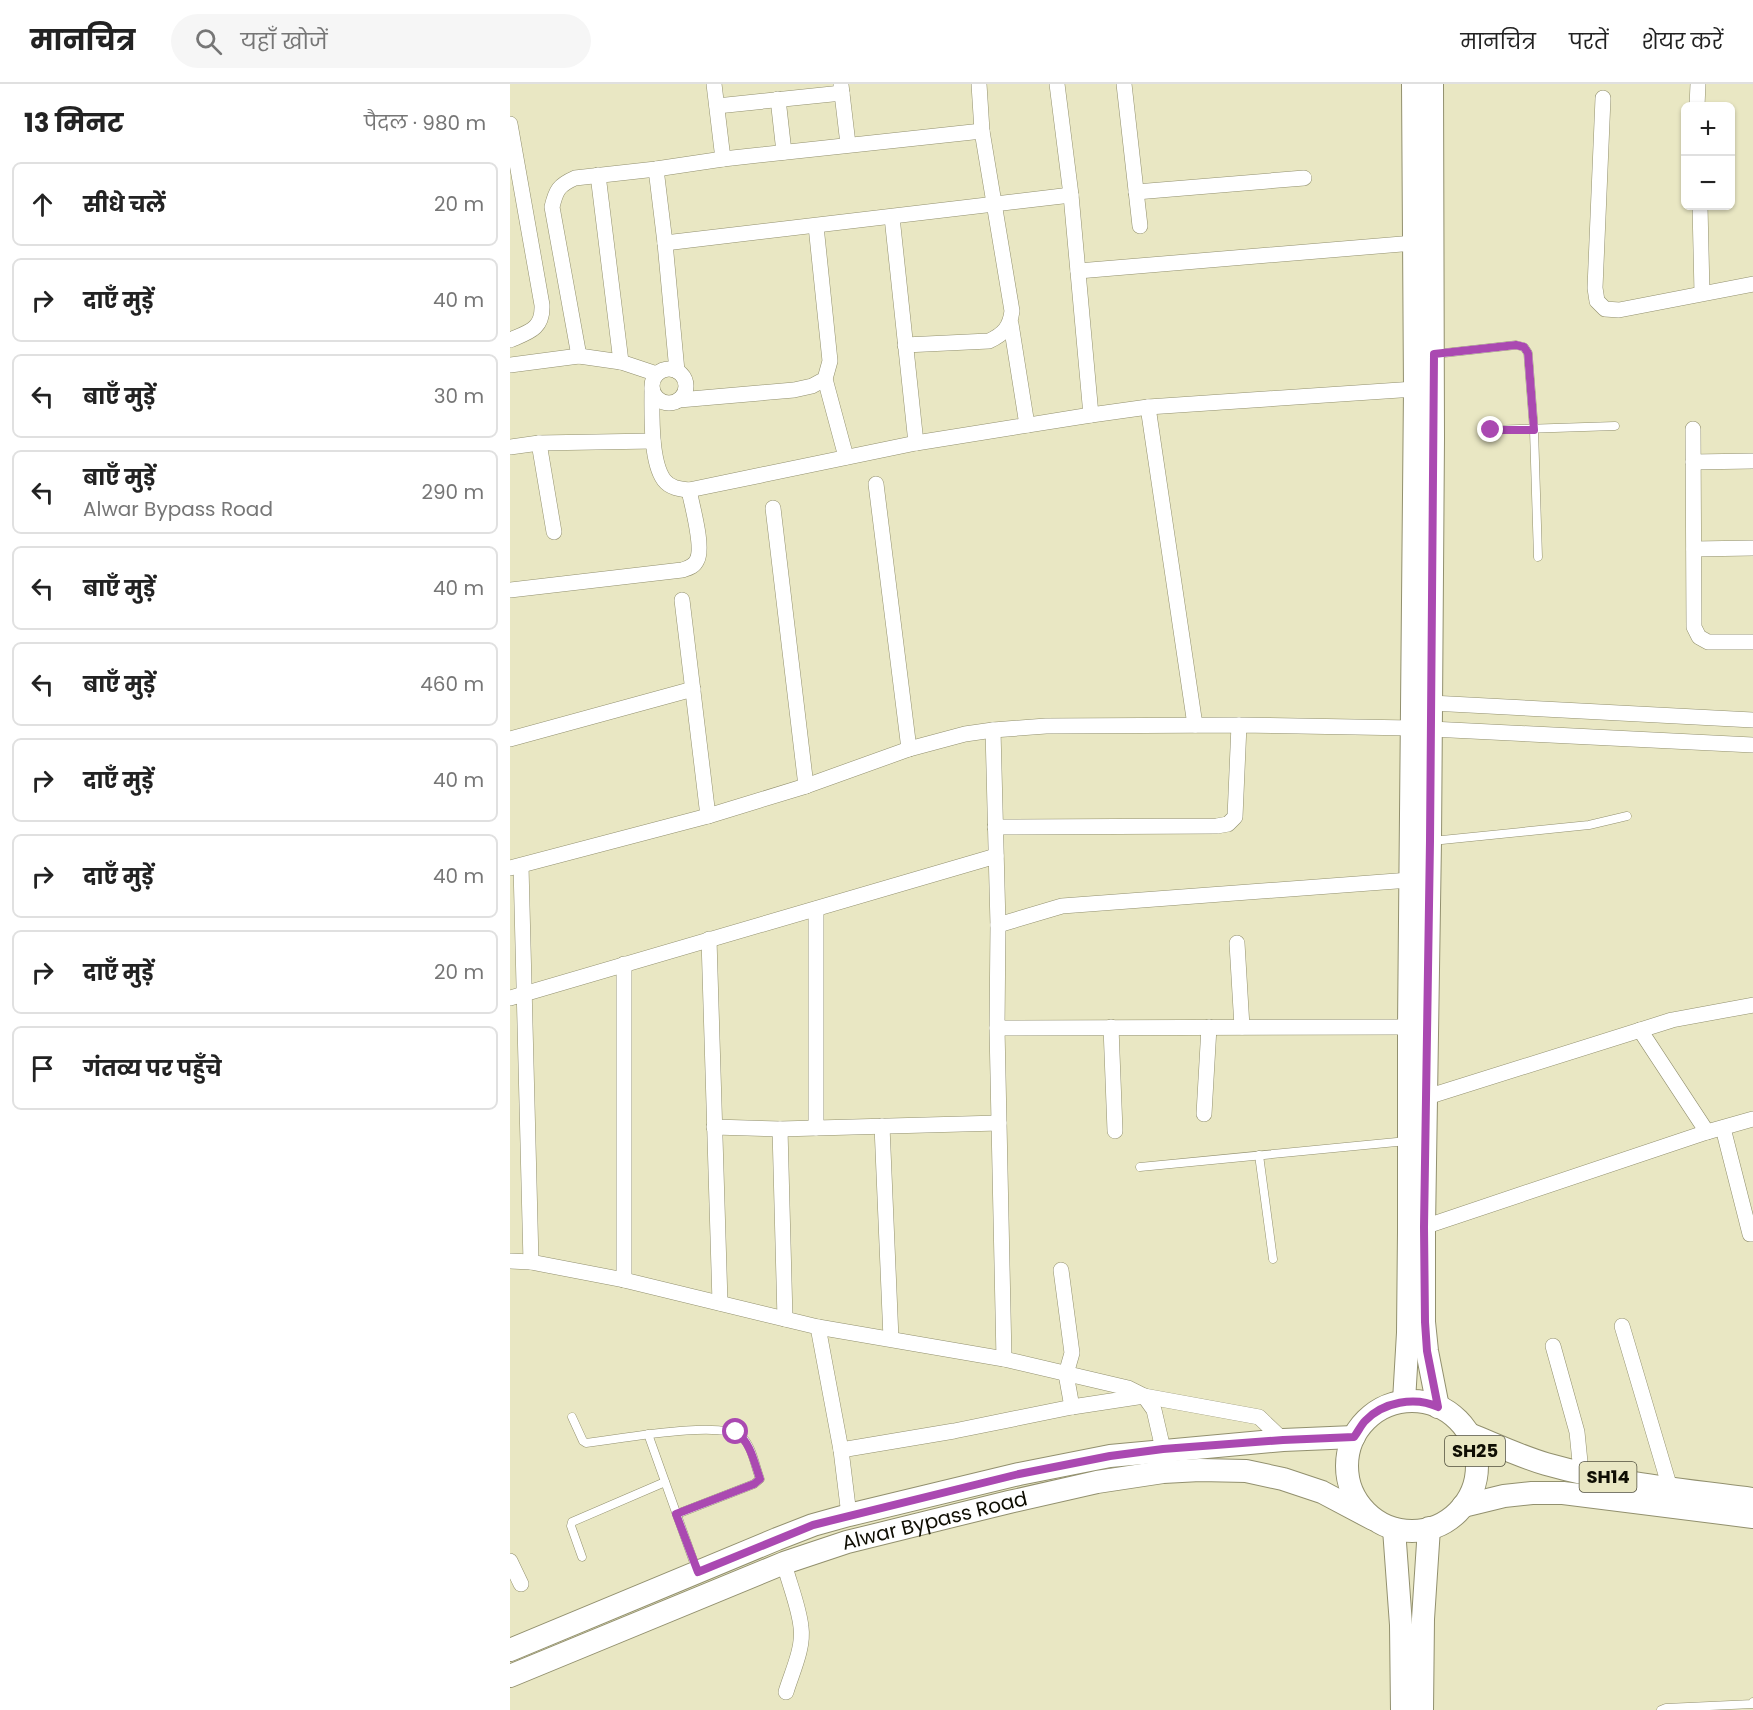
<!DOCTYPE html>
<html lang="hi">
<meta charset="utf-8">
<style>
:root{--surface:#fff;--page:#f6f6f6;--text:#222;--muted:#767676;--line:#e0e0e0}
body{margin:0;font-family:Poppins,"Noto Sans Devanagari",sans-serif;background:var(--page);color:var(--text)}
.controls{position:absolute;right:18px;top:18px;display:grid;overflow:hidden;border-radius:9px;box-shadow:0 2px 4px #0004}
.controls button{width:54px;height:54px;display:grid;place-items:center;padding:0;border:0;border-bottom:2px solid var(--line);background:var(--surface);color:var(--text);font:30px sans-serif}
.stop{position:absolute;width:18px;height:18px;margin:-14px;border:4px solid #aa49b1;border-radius:50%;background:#fff}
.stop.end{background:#aa49b1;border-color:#fff;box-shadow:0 2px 6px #0008}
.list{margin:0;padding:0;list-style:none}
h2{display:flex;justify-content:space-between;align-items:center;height:78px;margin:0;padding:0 24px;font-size:26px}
h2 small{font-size:20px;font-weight:400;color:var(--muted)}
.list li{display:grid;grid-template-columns:39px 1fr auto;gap:18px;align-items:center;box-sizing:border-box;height:84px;margin:0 12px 12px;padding:0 12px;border:2px solid var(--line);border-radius:9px}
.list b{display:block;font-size:22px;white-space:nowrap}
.list p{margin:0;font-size:20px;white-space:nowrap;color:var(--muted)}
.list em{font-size:20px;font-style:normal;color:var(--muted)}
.icon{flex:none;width:33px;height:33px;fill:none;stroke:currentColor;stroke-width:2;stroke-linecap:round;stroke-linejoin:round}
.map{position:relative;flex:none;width:1243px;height:1626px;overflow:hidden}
header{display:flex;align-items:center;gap:36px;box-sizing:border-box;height:84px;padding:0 30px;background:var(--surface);border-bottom:2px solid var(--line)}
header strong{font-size:28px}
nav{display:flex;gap:33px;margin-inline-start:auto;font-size:21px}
.search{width:420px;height:54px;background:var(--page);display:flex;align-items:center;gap:15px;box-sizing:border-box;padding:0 21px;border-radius:33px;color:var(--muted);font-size:22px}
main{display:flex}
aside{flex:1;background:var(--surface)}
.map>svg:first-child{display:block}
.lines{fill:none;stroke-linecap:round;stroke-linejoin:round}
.lane-casing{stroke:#92906e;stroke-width:9}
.street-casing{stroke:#92906e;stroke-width:16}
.primary-casing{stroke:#92906e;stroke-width:24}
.lane{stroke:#fff;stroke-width:8}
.street{stroke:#fff;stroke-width:15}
.primary{stroke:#fff;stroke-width:22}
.route{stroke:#aa49b1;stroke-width:8}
.labels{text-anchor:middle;stroke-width:4.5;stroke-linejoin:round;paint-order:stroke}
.shield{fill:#e9e7c3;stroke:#504f3d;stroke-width:1.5}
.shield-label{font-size:18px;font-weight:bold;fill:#0f0e03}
.street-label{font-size:20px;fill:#0f0e03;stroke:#e9e7c3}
</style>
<header>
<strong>मानचित्र</strong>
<div class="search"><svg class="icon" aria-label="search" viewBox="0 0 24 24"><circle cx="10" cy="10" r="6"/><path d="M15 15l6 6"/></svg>यहाँ खोजें</div>
<nav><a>मानचित्र</a><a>परतें</a><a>शेयर करें</a></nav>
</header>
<main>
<aside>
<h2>13 मिनट<small>पैदल · 980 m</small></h2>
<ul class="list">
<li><svg class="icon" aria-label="ahead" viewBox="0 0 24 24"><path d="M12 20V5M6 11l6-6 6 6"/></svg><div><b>सीधे चलें</b></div><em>20 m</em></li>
<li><svg class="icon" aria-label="right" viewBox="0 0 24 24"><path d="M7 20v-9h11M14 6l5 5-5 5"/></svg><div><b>दाएँ मुड़ें</b></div><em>40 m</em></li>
<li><svg class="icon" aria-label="left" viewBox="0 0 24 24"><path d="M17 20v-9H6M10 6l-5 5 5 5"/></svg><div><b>बाएँ मुड़ें</b></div><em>30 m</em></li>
<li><svg class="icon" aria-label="left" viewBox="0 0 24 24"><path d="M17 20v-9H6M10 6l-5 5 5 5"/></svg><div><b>बाएँ मुड़ें</b><p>Alwar Bypass Road</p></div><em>290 m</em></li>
<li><svg class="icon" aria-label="left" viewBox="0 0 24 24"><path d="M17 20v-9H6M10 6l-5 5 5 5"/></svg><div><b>बाएँ मुड़ें</b></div><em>40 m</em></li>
<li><svg class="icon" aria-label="left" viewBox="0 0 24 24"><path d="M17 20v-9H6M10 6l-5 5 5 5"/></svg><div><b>बाएँ मुड़ें</b></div><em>460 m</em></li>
<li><svg class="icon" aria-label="right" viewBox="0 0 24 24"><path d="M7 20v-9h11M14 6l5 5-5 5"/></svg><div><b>दाएँ मुड़ें</b></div><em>40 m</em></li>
<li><svg class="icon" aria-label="right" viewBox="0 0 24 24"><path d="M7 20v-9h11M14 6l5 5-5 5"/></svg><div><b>दाएँ मुड़ें</b></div><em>40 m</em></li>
<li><svg class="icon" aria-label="right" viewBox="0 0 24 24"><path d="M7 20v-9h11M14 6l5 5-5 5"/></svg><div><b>दाएँ मुड़ें</b></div><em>20 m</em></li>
<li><svg class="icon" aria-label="arrive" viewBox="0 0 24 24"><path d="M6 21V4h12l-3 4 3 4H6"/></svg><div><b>गंतव्य पर पहुँचे</b></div></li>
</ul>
</aside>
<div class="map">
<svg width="1243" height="1626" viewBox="0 0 1243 1626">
<rect width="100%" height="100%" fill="#e9e7c3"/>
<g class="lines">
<!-- lane casing -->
<g class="lane-casing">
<g id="lane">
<path d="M925,270L1006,261L1014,263L1018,269L1024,346L1028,473"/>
<path d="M981,346L1105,342"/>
<path d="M922,757L1079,741L1117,732"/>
<path d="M749,1071L763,1175"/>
<path d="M630,1083L897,1057"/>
<path d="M62,1333L73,1357L76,1359C105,1356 211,1335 232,1353C242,1362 245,1382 250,1395L244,1400L167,1430"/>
<path d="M138,1350L187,1487"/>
<path d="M72,1473L61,1442L62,1438L155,1398"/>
<path d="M1151,1626L1156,1624L1243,1620V1618"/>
</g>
</g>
<!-- street casing -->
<g class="street-casing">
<g id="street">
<path d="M204,0L213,75"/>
<path d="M547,0L561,111L581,331"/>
<path d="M614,0L630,142"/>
<path d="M331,1L338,60"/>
<path d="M1093,14L1085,204L1087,217L1095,225L1109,226L1243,200"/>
<path d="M268,15L274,68"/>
<path d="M207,22L332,9"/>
<path d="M1187,22L1188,0"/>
<path d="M0,40L32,221C33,245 19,248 0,256"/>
<path d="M146,85L155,159L167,287"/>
<path d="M88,91L111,278"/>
<path d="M626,108L794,94"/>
<path d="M1190,122L1192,209"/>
<path d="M382,133L406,359"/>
<path d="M155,159L561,111"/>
<path d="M568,187L904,159"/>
<path d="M501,240L517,341"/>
<path d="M395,261L479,257C494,250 500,243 502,227L472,47L469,0"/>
<path d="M69,272L42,123C46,106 49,101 65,94L146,85L213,75L472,47"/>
<path d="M0,281L69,272L111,278L147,290"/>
<circle cx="159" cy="302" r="17"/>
<path d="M315,295L336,373"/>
<path d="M142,304C142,328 140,377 154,396C160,404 170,405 179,406L406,359L581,331L638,323L905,305"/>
<path d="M169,316L284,306L302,302L315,295L320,277L306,142"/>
<path d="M638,323L685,641"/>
<path d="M1183,345L1184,543L1189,553L1198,558H1243"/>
<path d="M29,359L44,448"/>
<path d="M0,363L29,359L143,357"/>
<path d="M1183,378L1243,377"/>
<path d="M366,400L399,665"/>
<path d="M263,424L296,702"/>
<path d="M1184,465L1243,464"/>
<path d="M0,506L172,486C178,484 184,483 187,476C194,463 182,422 179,406"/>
<path d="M172,516L198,732"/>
<path d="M921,619L1243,636"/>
<path d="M921,645L1243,661"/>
<path d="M483,646L488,841L487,944L494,1275"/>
<path d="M0,655L183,605"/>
<path d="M485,743L707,742L718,740L725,733L729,641"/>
<path d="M11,782L21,1178"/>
<path d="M0,784L198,732L296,702L399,665L455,650L483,646L536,642L729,641L901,644"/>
<path d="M488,841L552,822L900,796"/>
<path d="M199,855L210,1219"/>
<path d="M727,859L732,943"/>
<path d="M114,880V1196"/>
<path d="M0,914L486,772"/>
<path d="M601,943L605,1047"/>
<path d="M487,944L899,943"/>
<path d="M1130,946L1197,1048"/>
<path d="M917,1013L1162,936L1243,921"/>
<path d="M694,1030L699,943"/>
<path d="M372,1042L381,1255"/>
<path d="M204,1043L270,1045L489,1039"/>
<path d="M306,1044V825"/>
<path d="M1213,1044L1240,1150H1243"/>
<path d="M270,1045L275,1235"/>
<path d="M914,1143L1197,1048L1243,1035"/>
<path d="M0,1177L21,1178L114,1196L308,1243L494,1275L618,1304L634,1312L644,1326L653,1365"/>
<path d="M551,1186L562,1269L556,1290L562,1323"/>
<path d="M1112,1242L1160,1404"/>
<path d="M308,1243L331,1366L339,1431"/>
<path d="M1043,1262L1067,1348L1071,1388"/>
<path d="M331,1366L444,1347L562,1323L634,1312L749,1333L773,1356"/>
<path d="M0,1477L11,1500"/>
<path d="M274,1479C279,1499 289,1523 291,1543C294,1564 282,1588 276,1608"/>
</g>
</g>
<!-- primary casing -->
<g class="primary-casing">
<g id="primary">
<path d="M922,0L923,354L920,757L914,1143V1238L917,1267L928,1323"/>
<path d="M894,1317L898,1249L899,1148V943L905,305L903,0"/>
<circle cx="902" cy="1382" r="65"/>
<path d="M959,1350C984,1360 1009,1372 1036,1380C1103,1399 1174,1406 1243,1415"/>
<path d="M953,1422L994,1412L1022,1409H1053L1243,1433"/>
<path d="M884,1445L891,1541L892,1626"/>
<path d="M0,1566L267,1455L303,1441L339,1431L509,1390L600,1372L773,1356L844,1353"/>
<path id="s1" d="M0,1592L274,1479L337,1458L499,1418L587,1398L653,1388L690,1386L736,1387L773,1395L812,1408L863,1435"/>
<path d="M912,1626L913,1535L919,1444"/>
</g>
</g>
<!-- lane -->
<use href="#lane" class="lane"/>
<!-- street -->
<use href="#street" class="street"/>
<!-- primary -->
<use href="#primary" class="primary"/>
</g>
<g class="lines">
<!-- route -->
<path class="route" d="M226,1348C241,1359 244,1378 250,1395L244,1400L166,1430L188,1488L303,1441L509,1390L600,1372L653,1365L773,1356L844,1353C848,1348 851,1341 855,1337C873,1318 905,1312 928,1323L917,1267L915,1238L914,1143L920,757L924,270L1006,261L1014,263L1018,269L1024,346H981"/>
</g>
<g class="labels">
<!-- shield labels -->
<g class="shield">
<rect x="935" y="1352" width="60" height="30" rx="4.5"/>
<rect x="1069.5" y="1378" width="57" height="30" rx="4.5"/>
</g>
<g class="shield-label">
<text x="965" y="1373">SH25</text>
<text x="1098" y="1399">SH14</text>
</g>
<!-- street labels -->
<g class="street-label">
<text dy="7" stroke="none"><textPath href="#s1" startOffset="453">Alwar Bypass Road</textPath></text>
</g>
</g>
</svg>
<div class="controls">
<button>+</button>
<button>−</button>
</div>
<div class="stop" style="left:226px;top:1348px"></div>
<div class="stop end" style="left:981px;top:346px"></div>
</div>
</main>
